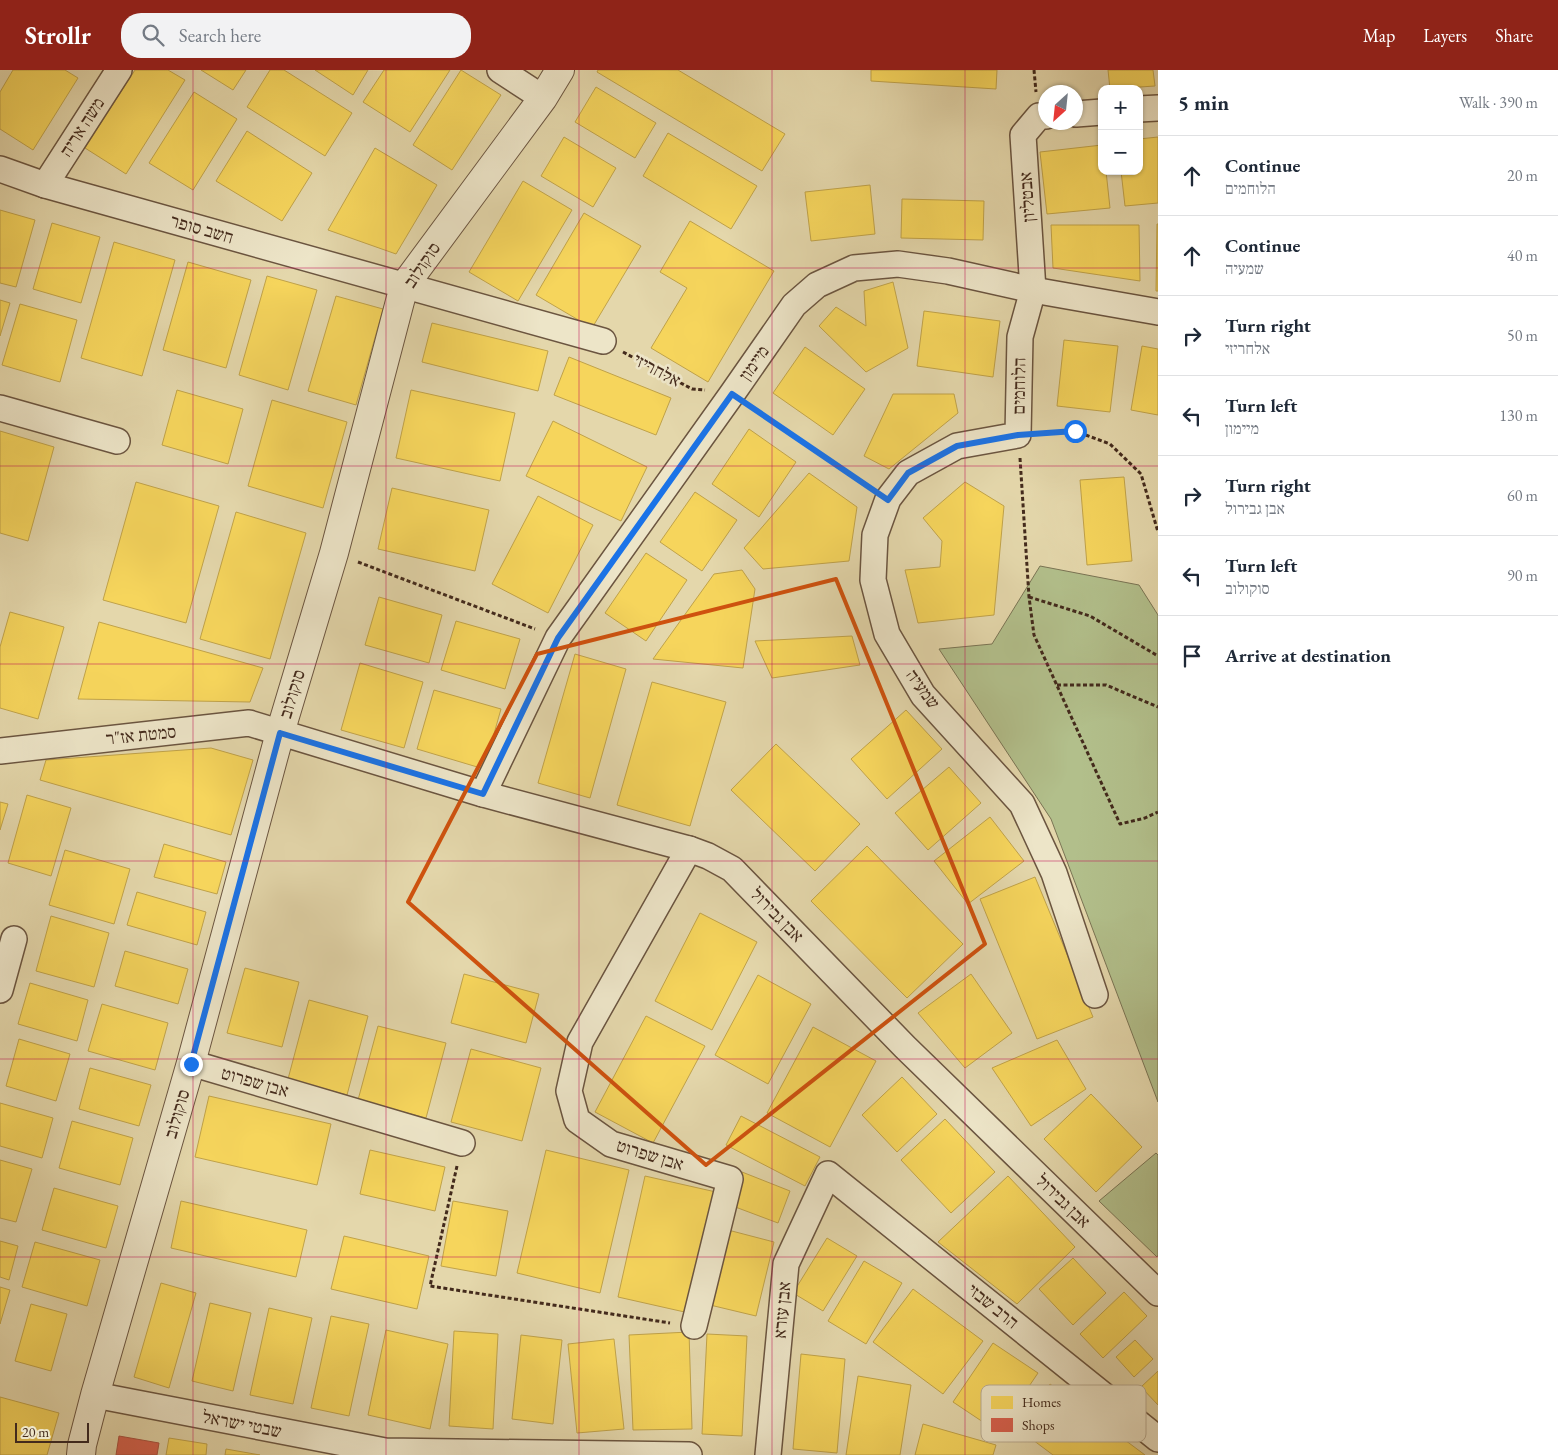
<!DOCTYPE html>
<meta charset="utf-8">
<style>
:root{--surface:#fff;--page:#f2f2f3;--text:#1f2937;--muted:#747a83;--line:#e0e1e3;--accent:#8f2418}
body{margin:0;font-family:"EB Garamond","Frank Ruhl Libre",serif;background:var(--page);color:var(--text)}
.controls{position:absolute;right:15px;top:15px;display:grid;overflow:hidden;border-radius:10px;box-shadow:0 1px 4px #0004}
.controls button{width:45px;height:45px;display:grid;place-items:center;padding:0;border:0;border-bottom:1px solid var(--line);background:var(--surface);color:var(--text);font:25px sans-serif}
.compass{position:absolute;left:1038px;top:15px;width:45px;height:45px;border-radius:50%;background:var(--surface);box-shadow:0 1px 4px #0004;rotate:207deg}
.scale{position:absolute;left:15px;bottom:12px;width:74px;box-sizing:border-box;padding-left:5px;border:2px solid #432a1c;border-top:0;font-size:14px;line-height:18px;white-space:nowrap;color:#432a1c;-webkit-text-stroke:4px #ede5c8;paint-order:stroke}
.stop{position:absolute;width:15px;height:15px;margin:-11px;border:4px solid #1a73e8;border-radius:50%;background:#fff}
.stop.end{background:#1a73e8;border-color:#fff;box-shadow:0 1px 5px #0008}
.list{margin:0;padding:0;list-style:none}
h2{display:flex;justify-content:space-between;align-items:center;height:65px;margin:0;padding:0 20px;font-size:21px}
h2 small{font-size:16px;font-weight:400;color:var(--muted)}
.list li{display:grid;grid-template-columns:32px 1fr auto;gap:15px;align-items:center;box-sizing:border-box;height:80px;padding:0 20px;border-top:1px solid var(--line)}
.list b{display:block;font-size:19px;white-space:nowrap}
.list p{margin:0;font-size:16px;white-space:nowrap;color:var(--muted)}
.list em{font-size:16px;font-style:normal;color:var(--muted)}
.icon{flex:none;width:28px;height:28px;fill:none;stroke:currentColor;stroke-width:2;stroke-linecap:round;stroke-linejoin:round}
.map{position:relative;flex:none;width:1158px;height:1385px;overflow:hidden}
header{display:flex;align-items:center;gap:30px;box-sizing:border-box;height:70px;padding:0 25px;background:var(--accent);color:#fff}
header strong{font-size:24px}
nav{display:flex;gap:28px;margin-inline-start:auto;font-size:18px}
.search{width:350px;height:45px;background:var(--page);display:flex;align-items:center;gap:12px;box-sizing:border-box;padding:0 18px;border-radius:20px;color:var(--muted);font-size:19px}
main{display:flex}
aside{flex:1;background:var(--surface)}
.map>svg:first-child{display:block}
.green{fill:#b2bf8b;stroke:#7a7454}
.homes{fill:#f6d55c;stroke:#c0a249}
.shops{fill:#d6604d;stroke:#aa503e}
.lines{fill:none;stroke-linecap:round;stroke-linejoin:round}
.minor-casing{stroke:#6b5540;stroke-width:28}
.tertiary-casing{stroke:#6b5540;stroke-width:30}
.path{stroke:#432a1c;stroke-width:3;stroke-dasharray:4 2.5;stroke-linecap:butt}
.minor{stroke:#ede5c8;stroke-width:25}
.tertiary{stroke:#ede5c8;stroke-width:28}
.route{stroke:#1a73e8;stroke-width:6}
.marked{fill:none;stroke:#cf520e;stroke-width:4;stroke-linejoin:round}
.grid{fill:none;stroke:#c2185b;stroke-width:1;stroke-opacity:0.55}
.labels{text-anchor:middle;stroke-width:5;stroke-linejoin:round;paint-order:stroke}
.street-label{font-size:18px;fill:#432a1c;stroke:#ede5c8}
.key{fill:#ede5c8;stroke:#baad94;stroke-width:1}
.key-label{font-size:14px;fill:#432a1c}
</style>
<header>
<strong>Strollr</strong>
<div class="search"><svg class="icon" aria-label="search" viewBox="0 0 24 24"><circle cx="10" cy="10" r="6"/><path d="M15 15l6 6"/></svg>Search here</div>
<nav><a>Map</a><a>Layers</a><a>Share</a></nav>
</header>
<main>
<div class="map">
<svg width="1158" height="1385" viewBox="0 0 1158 1385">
<rect width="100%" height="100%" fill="#e4d7ab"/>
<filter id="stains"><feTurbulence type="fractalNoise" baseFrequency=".004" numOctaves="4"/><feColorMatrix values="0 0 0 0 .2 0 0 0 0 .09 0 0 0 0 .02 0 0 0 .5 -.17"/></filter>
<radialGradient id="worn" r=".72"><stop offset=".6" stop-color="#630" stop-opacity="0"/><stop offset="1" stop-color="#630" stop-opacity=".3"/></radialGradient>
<!-- green -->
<g class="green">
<path d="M1040,496L1139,515L1158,545V1032L1051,749L939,579L992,574Z"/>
<path d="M1156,1083L1158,1085V1185L1157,1187L1099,1131Z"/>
</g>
<!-- homes -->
<g class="homes">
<path d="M13,0H65L78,8L33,80L0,59V22Z"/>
<path d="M135,0H168L185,10L126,104L85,78Z"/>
<path d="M201,0H246L233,20Z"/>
<path d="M270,0H284L352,43L325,86L247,37Z"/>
<path d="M315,0H368L353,25Z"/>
<path d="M384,0H450L410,62L363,32Z"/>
<path d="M461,0L501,25L452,100L413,75Z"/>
<path d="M598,0H678L785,64L762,101L597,2Z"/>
<path d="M871,0H997L996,19L871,11Z"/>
<path d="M1108,0H1153L1155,16L1110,19Z"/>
<path d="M596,17L656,53L635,88L575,52Z"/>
<path d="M194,22L237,49L193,120L149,93Z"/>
<path d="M247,61L312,103L282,151L216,111Z"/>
<path d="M668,63L757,116L731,159L643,106Z"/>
<path d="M564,67L616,98L593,137L541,106Z"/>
<path d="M1158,67V133L1125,136L1121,101H1139V69Z"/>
<path d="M1102,75V101H1106L1110,138L1047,144L1040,82Z"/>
<path d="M375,78L437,115L396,184L328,160Z"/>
<path d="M523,111L572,140L518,231L469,202Z"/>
<path d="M870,115L875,164L811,171L805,122Z"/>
<path d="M902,129L984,131L983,170L901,168Z"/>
<path d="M0,140L35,150L16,217L0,213Z"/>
<path d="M584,143L641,176L592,258L536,225Z"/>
<path d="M690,151L774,201L708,312L651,278L687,218L660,202Z"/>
<path d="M52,153L100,167L81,233L33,219Z"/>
<path d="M1157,154H1158V221H1156Z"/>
<path d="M1051,155H1139L1140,211L1053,198Z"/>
<path d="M114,172L175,190L142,306L81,288Z"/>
<path d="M188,192L251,210L226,298L163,280Z"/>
<path d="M267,206L317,220L288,320L239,305Z"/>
<path d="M893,212L908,278L866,302L819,256L836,237L866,256L864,221Z"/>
<path d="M336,226L383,239L356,335L308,321Z"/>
<path d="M0,230L10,233L0,266Z"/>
<path d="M20,234L77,250L60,312L2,295Z"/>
<path d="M924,241L1000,251L993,307L917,296Z"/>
<path d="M432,253L548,281L538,321L422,292Z"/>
<path d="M1064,270L1118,276L1110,342L1057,336Z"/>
<path d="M1142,276L1158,279V345L1131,340Z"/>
<path d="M805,277L865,319L833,365L773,323Z"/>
<path d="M569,287L671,328L656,365L554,325Z"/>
<path d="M177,320L243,339L228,394L162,375Z"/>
<path d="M411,320L515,343L500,411L396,388Z"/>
<path d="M893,324H954L958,343L889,399L864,386Z"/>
<path d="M272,330L347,352L323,438L248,416Z"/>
<path d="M553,351L647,397L621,451L526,406Z"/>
<path d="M749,359L796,392L759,447L712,414Z"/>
<path d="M0,361L54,377L28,471L0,463Z"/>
<path d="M809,403L857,437L849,491L763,499L744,478Z"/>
<path d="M1124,407L1132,491L1087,495L1080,410Z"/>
<path d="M136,412L219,436L186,553L103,530Z"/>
<path d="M965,412L1004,436L994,545L918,553L905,500L940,497L942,471L923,448Z"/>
<path d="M392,418L489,440L475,501L378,479Z"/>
<path d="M695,422L737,450L702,501L660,472Z"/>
<path d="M538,426L593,455L548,543L492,514Z"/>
<path d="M236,442L306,463L270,589L200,569Z"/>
<path d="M646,483L687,510L646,571L605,543Z"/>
<path d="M742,500L755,519L743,598L653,589L714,504Z"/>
<path d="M379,527L442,545L429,593L365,575Z"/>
<path d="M10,542L64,557L38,649L0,638V577Z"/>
<path d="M456,551L520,569L505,619L441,600Z"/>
<path d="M99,552L263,598L250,632L78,629Z"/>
<path d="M852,566L860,595L772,608L755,571Z"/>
<path d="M575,584L626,599L590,728L538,713Z"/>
<path d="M360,593L423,612L404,678L341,660Z"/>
<path d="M652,612L726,632L690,756L617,735Z"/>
<path d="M434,620L501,639L484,699L417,679Z"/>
<path d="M906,640L942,679L887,729L851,689Z"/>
<path d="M776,674L860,754L815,801L731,720Z"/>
<path d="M211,678L253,690L231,765L40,710L46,690Z"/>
<path d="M949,697L981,733L928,780L895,743Z"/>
<path d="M27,725L71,738L51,806L8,793Z"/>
<path d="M0,732L8,734L0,760Z"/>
<path d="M990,747L1024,791L968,834L934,791Z"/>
<path d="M164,774L226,792L217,824L154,807Z"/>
<path d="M867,776L963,874L907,928L811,831Z"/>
<path d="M65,780L130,799L114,854L49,835Z"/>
<path d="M1035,807L1093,947L1037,969L980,829Z"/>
<path d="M137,822L206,842L197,875L127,855Z"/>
<path d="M700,843L757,872L712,960L655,931Z"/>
<path d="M51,846L109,863L94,917L36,901Z"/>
<path d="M125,881L188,899L178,934L115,916Z"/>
<path d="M245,898L299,912L282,977L227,963Z"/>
<path d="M464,904L539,924L526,973L451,953Z"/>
<path d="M971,904L1012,963L965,998L918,943Z"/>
<path d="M758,905L811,934L768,1014L715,985Z"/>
<path d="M30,913L88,930L77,971L18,954Z"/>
<path d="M309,930L368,946L347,1025L288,1009Z"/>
<path d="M102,934L168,953L155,1000L88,981Z"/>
<path d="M646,946L705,976L653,1073L595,1042Z"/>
<path d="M378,956L446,973L426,1048L358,1030Z"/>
<path d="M813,957L876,991L830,1077L767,1043Z"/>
<path d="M19,969L70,984L56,1031L6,1016Z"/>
<path d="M1057,970L1086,1019L1031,1056L992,998Z"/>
<path d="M471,979L541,998L522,1071L451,1052Z"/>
<path d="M90,998L151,1015L139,1056L79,1039Z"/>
<path d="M902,1007L937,1044L897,1082L862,1045Z"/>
<path d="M1091,1024L1142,1077L1096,1122L1044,1069Z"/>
<path d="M209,1026L331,1054L317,1115L195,1087Z"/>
<path d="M0,1033L53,1048L42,1088L0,1076Z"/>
<path d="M741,1046L820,1087L805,1116L726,1075Z"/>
<path d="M945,1049L995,1102L951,1143L901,1090Z"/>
<path d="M72,1051L133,1068L120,1115L59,1098Z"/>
<path d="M370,1080L445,1097L435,1141L360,1124Z"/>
<path d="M546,1080L629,1100L600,1223L517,1203Z"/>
<path d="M0,1090L32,1099L16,1152L0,1148Z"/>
<path d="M742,1102L790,1121L778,1153L730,1135Z"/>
<path d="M645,1106L716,1122L689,1243L618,1227Z"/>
<path d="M1008,1106L1075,1177L1017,1234L938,1172Z"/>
<path d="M54,1118L118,1136L106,1178L42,1160Z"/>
<path d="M181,1131L307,1160L296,1207L171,1178Z"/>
<path d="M453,1131L508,1141L496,1206L441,1196Z"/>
<path d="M728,1160L774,1172L756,1246L710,1235Z"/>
<path d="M344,1166L429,1186L417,1239L331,1219Z"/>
<path d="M827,1168L857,1186L823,1241L793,1223Z"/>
<path d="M0,1171L18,1176L9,1210L0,1207Z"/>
<path d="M35,1172L100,1190L87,1236L22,1217Z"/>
<path d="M1073,1188L1106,1223L1073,1255L1039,1219Z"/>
<path d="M864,1191L902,1213L866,1274L828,1251Z"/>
<path d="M161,1213L196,1223L169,1318L134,1307Z"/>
<path d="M0,1217L10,1220L0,1254Z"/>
<path d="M913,1219L983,1271L943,1324L873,1272Z"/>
<path d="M1124,1222L1147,1246L1103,1288L1080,1264Z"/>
<path d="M210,1233L251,1243L233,1321L192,1311Z"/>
<path d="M31,1234L67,1244L51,1301L15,1291Z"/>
<path d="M269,1238L312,1248L293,1334L250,1325Z"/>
<path d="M331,1246L369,1254L349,1346L311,1338Z"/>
<path d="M386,1260L448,1274L430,1359L368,1345Z"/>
<path d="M454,1261L498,1264L493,1359L449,1356Z"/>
<path d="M689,1262L692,1359L633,1360L629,1265Z"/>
<path d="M707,1264L747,1266L742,1366L702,1364Z"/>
<path d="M521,1265L562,1270L553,1354L512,1349Z"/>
<path d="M614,1269L624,1359L577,1363L568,1274Z"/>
<path d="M1135,1270L1153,1289L1134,1307L1116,1287Z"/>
<path d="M993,1273L1038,1303L998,1362L953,1332Z"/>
<path d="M801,1284L845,1289L837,1383L793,1379Z"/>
<path d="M1158,1301V1335L1141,1317Z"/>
<path d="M858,1306L911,1315L900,1385H846Z"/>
<path d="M1050,1314L1145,1385H1053L1017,1358Z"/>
<path d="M0,1327L59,1343L47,1385H0Z"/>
<path d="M923,1354L996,1375L993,1385H915Z"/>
<path d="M169,1368L207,1374L206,1385H166Z"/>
<path d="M226,1379L260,1385H225Z"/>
</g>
<!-- shops -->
<path class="shops" d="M119,1366L159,1373L157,1385H116Z"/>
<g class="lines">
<!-- minor casing -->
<g class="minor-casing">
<g id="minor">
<path d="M500,0L543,28"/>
<path d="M1139,39L1158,38"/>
<path d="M1076,44L1102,42"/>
<path d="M1046,46H1039L1023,65L1033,220L1020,267L1018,365L957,376L908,403L888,429L875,465L873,510L887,564L923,625L1022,734L1054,803L1095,925"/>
<path d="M0,99L45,115L603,271"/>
<path d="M45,115L119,0"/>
<path d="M0,338L117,371"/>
<path d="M0,681L249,653L483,724L689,779L708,786L732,799L905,977L1158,1223"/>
<path d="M483,724L558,568L732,324L794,235L817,215L854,198L898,194L948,201L1033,220L1158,242"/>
<path d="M689,779L580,972L569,1021L577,1050L611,1074L730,1109L694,1256"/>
<path d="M0,920L14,869"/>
<path d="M191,993L462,1073"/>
<path d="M95,1325L385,1381L689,1385"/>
<path d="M768,1385L786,1194L828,1104L1158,1369"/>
</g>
</g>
<!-- tertiary casing -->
<g class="tertiary-casing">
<path id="tertiary" d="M81,1385L82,1375L95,1325L191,993L280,663L334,483L404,216L543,28L560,0"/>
</g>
<!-- path -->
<g class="path">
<path d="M1034,0L1036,22"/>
<path d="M623,282L692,319L705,320"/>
<path d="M752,338L869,417"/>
<path d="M1041,363L1075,361L1110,374L1141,404L1158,462"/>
<path d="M1020,388L1029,527L1034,565L1120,754L1145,748L1158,742"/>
<path d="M358,492L535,559"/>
<path d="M1029,527L1090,546L1158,586"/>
<path d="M1057,615H1106L1158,637"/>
<path d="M457,1096L430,1216L670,1253"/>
</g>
<!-- minor -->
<use href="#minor" class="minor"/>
<!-- tertiary -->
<use href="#tertiary" class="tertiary"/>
</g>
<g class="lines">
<!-- route -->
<path class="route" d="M191,994L280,663L483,724L558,568L732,324L888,430L908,403L957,376L1018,365L1075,361"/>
</g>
<!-- marked area -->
<path class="marked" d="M836,509L985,874L706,1095L408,832L537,584Z"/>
<!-- grid -->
<path class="grid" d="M193,0V1385M386,0V1385M579,0V1385M772,0V1385M965,0V1385M0,198H1158M0,396H1158M0,594H1158M0,791H1158M0,989H1158M0,1187H1158"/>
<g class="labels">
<!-- street labels -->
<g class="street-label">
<text transform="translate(82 57) rotate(-57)" y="6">משה אריה</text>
<text transform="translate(1027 127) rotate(-94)" y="6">אבטליון</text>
<text transform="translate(202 159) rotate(16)" y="6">חשב סופר</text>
<text transform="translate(422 195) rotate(-56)" y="6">סוקולוב</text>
<text transform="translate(754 293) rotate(-55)" y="6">מיימון</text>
<text transform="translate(657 300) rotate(28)" y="6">אלחריזי</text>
<text transform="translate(1019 316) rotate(-89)" y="6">הלוחמים</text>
<text transform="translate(923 619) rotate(54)" y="6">שמעיה</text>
<text transform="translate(292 624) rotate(-73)" y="6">סוקולוב</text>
<text transform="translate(141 665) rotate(-6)" y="6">סמטת אז"ר</text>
<text transform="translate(777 845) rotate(46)" y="6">אבן גבירול</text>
<text transform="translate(255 1012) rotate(16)" y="6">אבן שפרוט</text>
<text transform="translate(177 1044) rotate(-74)" y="6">סוקולוב</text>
<text transform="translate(650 1085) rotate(17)" y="6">אבן שפרוט</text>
<text transform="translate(1063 1131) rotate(44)" y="6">אבן גבירול</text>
<text transform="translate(993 1236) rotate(39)" y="6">הרב שבזי</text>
<text transform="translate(782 1240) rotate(-85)" y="6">אבן עזרא</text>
<text transform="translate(242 1354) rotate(11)" y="6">שבטי ישראל</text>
</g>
</g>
<!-- legend -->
<rect x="981" y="1315" width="165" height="57" rx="8" class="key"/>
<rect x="991" y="1326" width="22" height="13" fill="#f6d55c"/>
<rect x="991" y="1348" width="22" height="14" fill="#d6604d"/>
<g class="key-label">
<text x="1022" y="1337">Homes</text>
<text x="1022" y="1360">Shops</text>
</g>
<rect width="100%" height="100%" filter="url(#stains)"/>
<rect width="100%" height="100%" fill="url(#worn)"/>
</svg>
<div class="controls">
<button>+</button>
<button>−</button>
</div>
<svg class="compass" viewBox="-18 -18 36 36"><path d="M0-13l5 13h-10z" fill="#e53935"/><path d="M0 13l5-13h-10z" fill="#747a83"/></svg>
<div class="scale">20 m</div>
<div class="stop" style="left:1075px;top:361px"></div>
<div class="stop end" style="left:191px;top:994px"></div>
</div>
<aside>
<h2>5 min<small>Walk · 390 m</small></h2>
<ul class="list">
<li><svg class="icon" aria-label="ahead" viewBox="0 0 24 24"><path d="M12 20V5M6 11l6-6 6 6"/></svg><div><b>Continue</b><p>הלוחמים</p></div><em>20 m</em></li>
<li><svg class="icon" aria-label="ahead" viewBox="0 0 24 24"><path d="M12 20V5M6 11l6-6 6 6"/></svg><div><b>Continue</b><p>שמעיה</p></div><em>40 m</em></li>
<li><svg class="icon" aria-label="right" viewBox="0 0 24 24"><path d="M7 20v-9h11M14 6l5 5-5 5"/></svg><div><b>Turn right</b><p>אלחריזי</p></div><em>50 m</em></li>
<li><svg class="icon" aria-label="left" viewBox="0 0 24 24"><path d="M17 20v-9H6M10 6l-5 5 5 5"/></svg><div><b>Turn left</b><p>מיימון</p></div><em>130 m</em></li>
<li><svg class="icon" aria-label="right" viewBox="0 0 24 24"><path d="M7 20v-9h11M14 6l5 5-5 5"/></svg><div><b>Turn right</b><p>אבן גבירול</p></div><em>60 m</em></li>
<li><svg class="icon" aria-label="left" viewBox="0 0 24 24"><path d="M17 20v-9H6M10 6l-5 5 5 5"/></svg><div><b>Turn left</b><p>סוקולוב</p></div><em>90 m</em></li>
<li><svg class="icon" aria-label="arrive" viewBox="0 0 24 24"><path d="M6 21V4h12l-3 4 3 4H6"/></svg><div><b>Arrive at destination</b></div></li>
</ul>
</aside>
</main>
